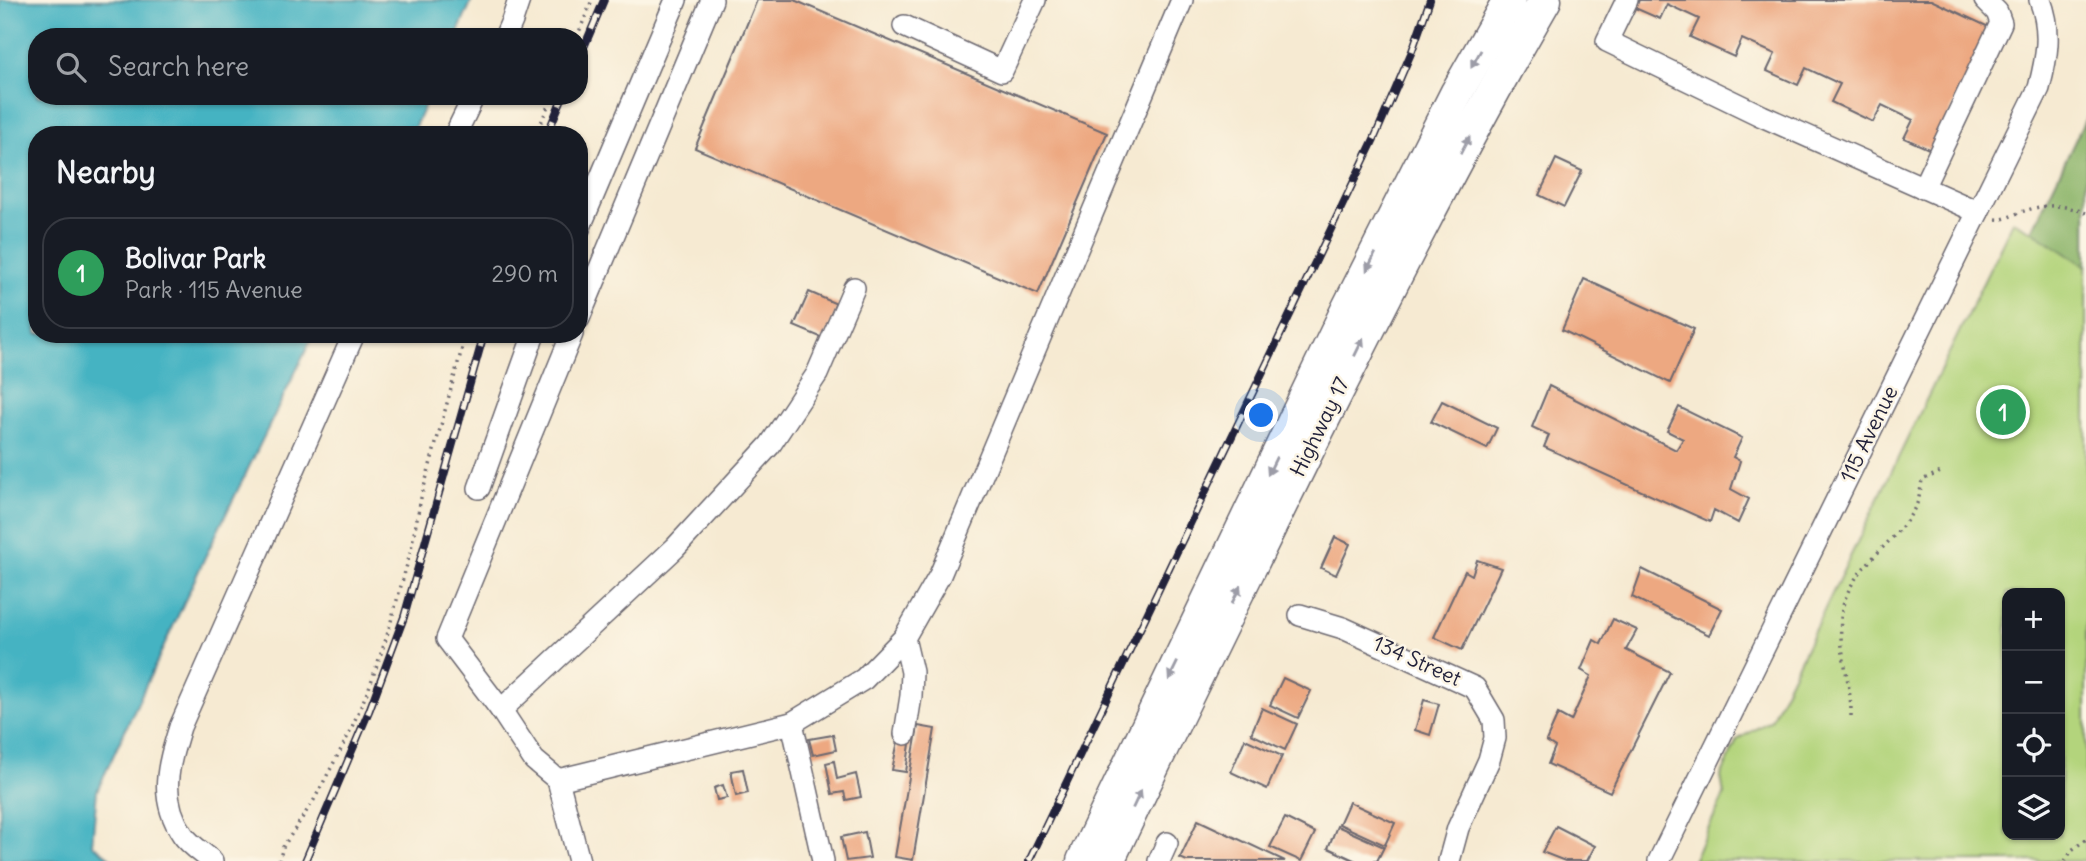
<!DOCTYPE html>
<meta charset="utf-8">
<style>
:root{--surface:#171b24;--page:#20242c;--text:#f1f3f6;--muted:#9ea1a6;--line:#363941;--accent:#1f6fb2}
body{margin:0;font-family:Delius,sans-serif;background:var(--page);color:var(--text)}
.controls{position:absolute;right:21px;bottom:21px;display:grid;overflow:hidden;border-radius:14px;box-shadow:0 2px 5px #0004}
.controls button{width:63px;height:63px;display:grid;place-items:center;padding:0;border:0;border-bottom:2px solid var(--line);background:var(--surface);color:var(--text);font:35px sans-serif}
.you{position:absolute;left:1262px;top:416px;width:24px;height:24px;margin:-18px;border:5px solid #fff;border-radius:50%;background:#1a73e8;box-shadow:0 0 0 10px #1a73e833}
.badge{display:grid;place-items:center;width:46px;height:46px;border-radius:50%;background:var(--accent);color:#fff;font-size:23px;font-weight:700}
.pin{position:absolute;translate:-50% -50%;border:4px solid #fff;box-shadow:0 2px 7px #0006}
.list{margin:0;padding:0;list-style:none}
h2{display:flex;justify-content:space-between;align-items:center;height:91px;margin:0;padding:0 28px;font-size:30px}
h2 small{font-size:23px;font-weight:400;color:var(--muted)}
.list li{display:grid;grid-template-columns:46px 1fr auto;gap:21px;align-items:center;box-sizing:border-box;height:112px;margin:0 14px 14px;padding:0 14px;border:2px solid var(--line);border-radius:28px}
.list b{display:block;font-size:26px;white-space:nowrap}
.list p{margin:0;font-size:23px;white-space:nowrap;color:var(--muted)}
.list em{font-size:23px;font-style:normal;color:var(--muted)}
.icon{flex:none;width:38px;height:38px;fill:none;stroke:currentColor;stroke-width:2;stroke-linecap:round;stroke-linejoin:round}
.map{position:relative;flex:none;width:2086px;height:861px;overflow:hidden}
.search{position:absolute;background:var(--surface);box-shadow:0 2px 5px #0004;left:28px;top:28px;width:560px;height:77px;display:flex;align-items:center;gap:18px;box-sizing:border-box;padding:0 24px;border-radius:28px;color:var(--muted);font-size:26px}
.panel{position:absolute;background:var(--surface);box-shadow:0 2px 5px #0004;left:28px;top:126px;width:560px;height:217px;border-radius:28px}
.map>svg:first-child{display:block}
.green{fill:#b3d47c;stroke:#6a7b5c;stroke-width:2;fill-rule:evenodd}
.forest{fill:#8eb66c;stroke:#586c54;stroke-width:2}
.water{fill:#45b3c2;stroke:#346a7e;stroke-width:2}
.building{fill:#eda881}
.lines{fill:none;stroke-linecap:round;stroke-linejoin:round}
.minor-casing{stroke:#6c6870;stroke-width:24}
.highway-casing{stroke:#6c6870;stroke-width:35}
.path{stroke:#6c6870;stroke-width:3.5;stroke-dasharray:2 5;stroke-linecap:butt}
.minor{stroke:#fff;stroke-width:21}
.highway{stroke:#fff;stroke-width:32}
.rail-casing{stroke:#22223b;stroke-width:8}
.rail{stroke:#fcf5e5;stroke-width:5;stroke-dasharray:16;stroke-linecap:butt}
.oneway{fill:#9c9ca7}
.labels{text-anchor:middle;stroke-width:5;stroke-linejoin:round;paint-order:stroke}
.street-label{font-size:21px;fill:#22223b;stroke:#fcf5e5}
</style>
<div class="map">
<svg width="2086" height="861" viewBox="0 0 2086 861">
<rect width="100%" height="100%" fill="#fcf5e5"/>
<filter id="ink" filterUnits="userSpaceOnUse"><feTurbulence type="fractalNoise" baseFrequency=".0143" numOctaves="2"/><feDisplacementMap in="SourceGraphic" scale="14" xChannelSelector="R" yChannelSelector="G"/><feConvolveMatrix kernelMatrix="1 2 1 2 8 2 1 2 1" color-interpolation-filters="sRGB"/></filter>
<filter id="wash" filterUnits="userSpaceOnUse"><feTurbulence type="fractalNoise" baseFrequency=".00686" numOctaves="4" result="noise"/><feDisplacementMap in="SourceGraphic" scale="28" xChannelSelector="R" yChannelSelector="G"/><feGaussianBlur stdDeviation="1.57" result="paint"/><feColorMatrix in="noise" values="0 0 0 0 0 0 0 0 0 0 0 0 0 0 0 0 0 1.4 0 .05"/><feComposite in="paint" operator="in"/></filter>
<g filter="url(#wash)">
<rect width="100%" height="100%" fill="#f6ead2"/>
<!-- green -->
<path class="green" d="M2086,118V861H1693L1724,795L1721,776L1737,740L1771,720L2013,221L2032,231ZM2007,593H2060V835H2007Z"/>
<!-- forest -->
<path class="forest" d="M2086,118V266L2032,231Z"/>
<!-- water -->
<path class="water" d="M0,0H472L456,37H37V96H429L411,135H37V334H314L206,555L97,791L92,844L114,861H0Z"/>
<g id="blocks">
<!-- building -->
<g class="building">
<path d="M757,0H794L1107,133L1038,294L695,148Z"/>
<path d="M1639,0H1931L1993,29L1931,150L1904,138L1913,120L1882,105L1873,122L1831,102L1840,84L1806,68L1798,85L1767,71L1775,54L1742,39L1734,57L1690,37L1699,19L1667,4L1660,19L1635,8Z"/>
<path d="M1556,159L1582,171L1564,207L1539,195Z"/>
<path d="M1584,279L1694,329L1670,383L1562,330Z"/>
<path d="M809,292L839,305L825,339L794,326Z"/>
<path d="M1549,386L1676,450L1683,439L1667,431L1679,407L1742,438L1733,457L1740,461L1731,489L1749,499L1738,523L1714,510L1710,522L1544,447L1549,435L1532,427Z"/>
<path d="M1442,401L1497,428L1487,449L1431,422Z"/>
<path d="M1335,537L1350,544L1336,575L1321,568Z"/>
<path d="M1477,560L1501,568L1462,650L1434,637L1465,571L1472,575Z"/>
<path d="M1642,569L1722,609L1709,635L1632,597Z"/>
<path d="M1613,619L1637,630L1626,650L1670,672L1610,792L1548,764L1555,747L1546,741L1558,714L1571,721L1591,676L1581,670L1594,640L1601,644Z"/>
<path d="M1283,678L1311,691L1298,718L1270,705Z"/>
<path d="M1424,700L1439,704L1430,735L1415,730Z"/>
<path d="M1262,708L1297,724L1285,750L1251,734Z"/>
<path d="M918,726L935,729L913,860L895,857Z"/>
<path d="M833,735L836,750L813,755L809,739Z"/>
<path d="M1245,739L1282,756L1267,789L1231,772Z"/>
<path d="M898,741L910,744L906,772L892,770Z"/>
<path d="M834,761L837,779L856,774L861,797L846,800L844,792L832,794L826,763Z"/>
<path d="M743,769L748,793L736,796L731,771Z"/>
<path d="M723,785L727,798L717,800L714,788Z"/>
<path d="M1349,802L1395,823L1385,845L1339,824Z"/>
<path d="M1285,818L1315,833L1301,861L1270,847Z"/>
<path d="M1198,820L1285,861H1187L1180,858Z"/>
<path d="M1337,826L1384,847L1377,861H1356L1328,848Z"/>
<path d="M1556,826L1595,846L1587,861H1565L1542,852Z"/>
<path d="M865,832L870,858L846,861L841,837Z"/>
</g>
</g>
</g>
<g filter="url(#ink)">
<use href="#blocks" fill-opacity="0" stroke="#6c6870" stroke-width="2"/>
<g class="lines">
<!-- minor casing -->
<g class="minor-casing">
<g id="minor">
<path d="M1627,0L1607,41L1762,116L1978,212"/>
<path d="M904,26L1002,71L1035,0"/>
<path d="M505,37L512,21L519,0"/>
<path d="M455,135L474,96"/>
<path d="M1923,188L2001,23L1997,12L1985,0"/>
<path d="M579,229L676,0"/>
<path d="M579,318L712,0"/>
<path d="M479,488L534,334"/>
<path d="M1300,615L1343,628L1475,688L1494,720L1495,738L1489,760L1458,828L1449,861"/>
<path d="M904,638L912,672L911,696L905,734"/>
<path d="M501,710L447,639L572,334"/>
<path d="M792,723L864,679L904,638L940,575L1182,0"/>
<path d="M558,780L792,723L823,861"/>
<path d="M212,861C203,853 190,845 183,835C158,798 168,766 180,727L354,334"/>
<path d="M579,861L558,780L534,760L501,710L675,548L770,445L817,374L854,288"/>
<path d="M1159,861L1167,843"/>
<path d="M1659,861L2039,88C2047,57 2052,31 2040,0"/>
</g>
</g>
<!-- highway casing -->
<g class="highway-casing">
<g id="highway">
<path d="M1083,861L1348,308L1457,92L1509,0"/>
<path d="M1108,861C1172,725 1239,590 1305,456C1382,302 1459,149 1545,0"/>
</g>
</g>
<!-- path -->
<g class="path">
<path d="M577,37L592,0"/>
<path d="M536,135L552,96"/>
<path d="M1996,219C2005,220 2010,216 2018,213C2044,204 2060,203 2086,213"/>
<path d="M1851,716C1852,678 1832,636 1845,599C1859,560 1902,539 1918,501C1920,494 1921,486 1922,480L1941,472"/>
<path d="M279,861L283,847L314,800L347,738L369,688L386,639L410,554L421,498L466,334"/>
<path d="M2065,861L2072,850L2086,839"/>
</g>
<!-- minor -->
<use href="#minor" class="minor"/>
<!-- highway -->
<use href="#highway" class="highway"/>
<!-- rail casing -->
<g class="rail-casing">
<g id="rail">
<path d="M579,59L604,0"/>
<path d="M547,135L563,96"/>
<path d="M305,861L369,711L404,617L484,334"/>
<path d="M1029,861L1374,139L1412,51L1430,0"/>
</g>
</g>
<!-- rail -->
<use href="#rail" class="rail"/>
</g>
<!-- one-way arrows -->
<defs><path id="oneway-solid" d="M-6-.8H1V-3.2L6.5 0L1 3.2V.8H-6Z" transform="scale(1.75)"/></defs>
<g class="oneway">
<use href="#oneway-solid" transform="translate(1476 59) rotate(119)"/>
<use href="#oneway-solid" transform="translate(1465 145) rotate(-62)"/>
<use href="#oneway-solid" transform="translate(1371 262) rotate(117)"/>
<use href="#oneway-solid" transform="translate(1359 347) rotate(-64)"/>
<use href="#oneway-solid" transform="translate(1272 466) rotate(116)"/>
<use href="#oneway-solid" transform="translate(1236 595) rotate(-64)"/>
<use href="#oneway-solid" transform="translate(1173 671) rotate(116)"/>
<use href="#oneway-solid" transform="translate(1137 799) rotate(-65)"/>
</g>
</g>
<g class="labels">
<!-- street labels -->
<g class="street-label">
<text transform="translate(1320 427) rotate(-64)" y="7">Highway 17</text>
<text transform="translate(1869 434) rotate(-64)" y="7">115 Avenue</text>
<text transform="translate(1417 661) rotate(24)" y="7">134 Street</text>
</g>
</g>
</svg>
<div class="controls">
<button>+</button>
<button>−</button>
<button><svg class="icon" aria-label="locate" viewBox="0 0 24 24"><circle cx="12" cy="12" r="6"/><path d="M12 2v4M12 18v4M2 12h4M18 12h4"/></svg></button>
<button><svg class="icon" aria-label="layers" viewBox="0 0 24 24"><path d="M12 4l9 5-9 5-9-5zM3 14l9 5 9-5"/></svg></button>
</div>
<div class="you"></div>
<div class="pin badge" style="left:2003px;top:412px;background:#2e9e5b">1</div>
<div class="search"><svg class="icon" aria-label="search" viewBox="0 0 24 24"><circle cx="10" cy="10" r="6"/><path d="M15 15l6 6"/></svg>Search here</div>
<section class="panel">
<h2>Nearby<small></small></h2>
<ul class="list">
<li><span class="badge" style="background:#2e9e5b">1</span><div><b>Bolivar Park</b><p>Park · 115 Avenue</p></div><em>290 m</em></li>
</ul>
</section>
</div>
